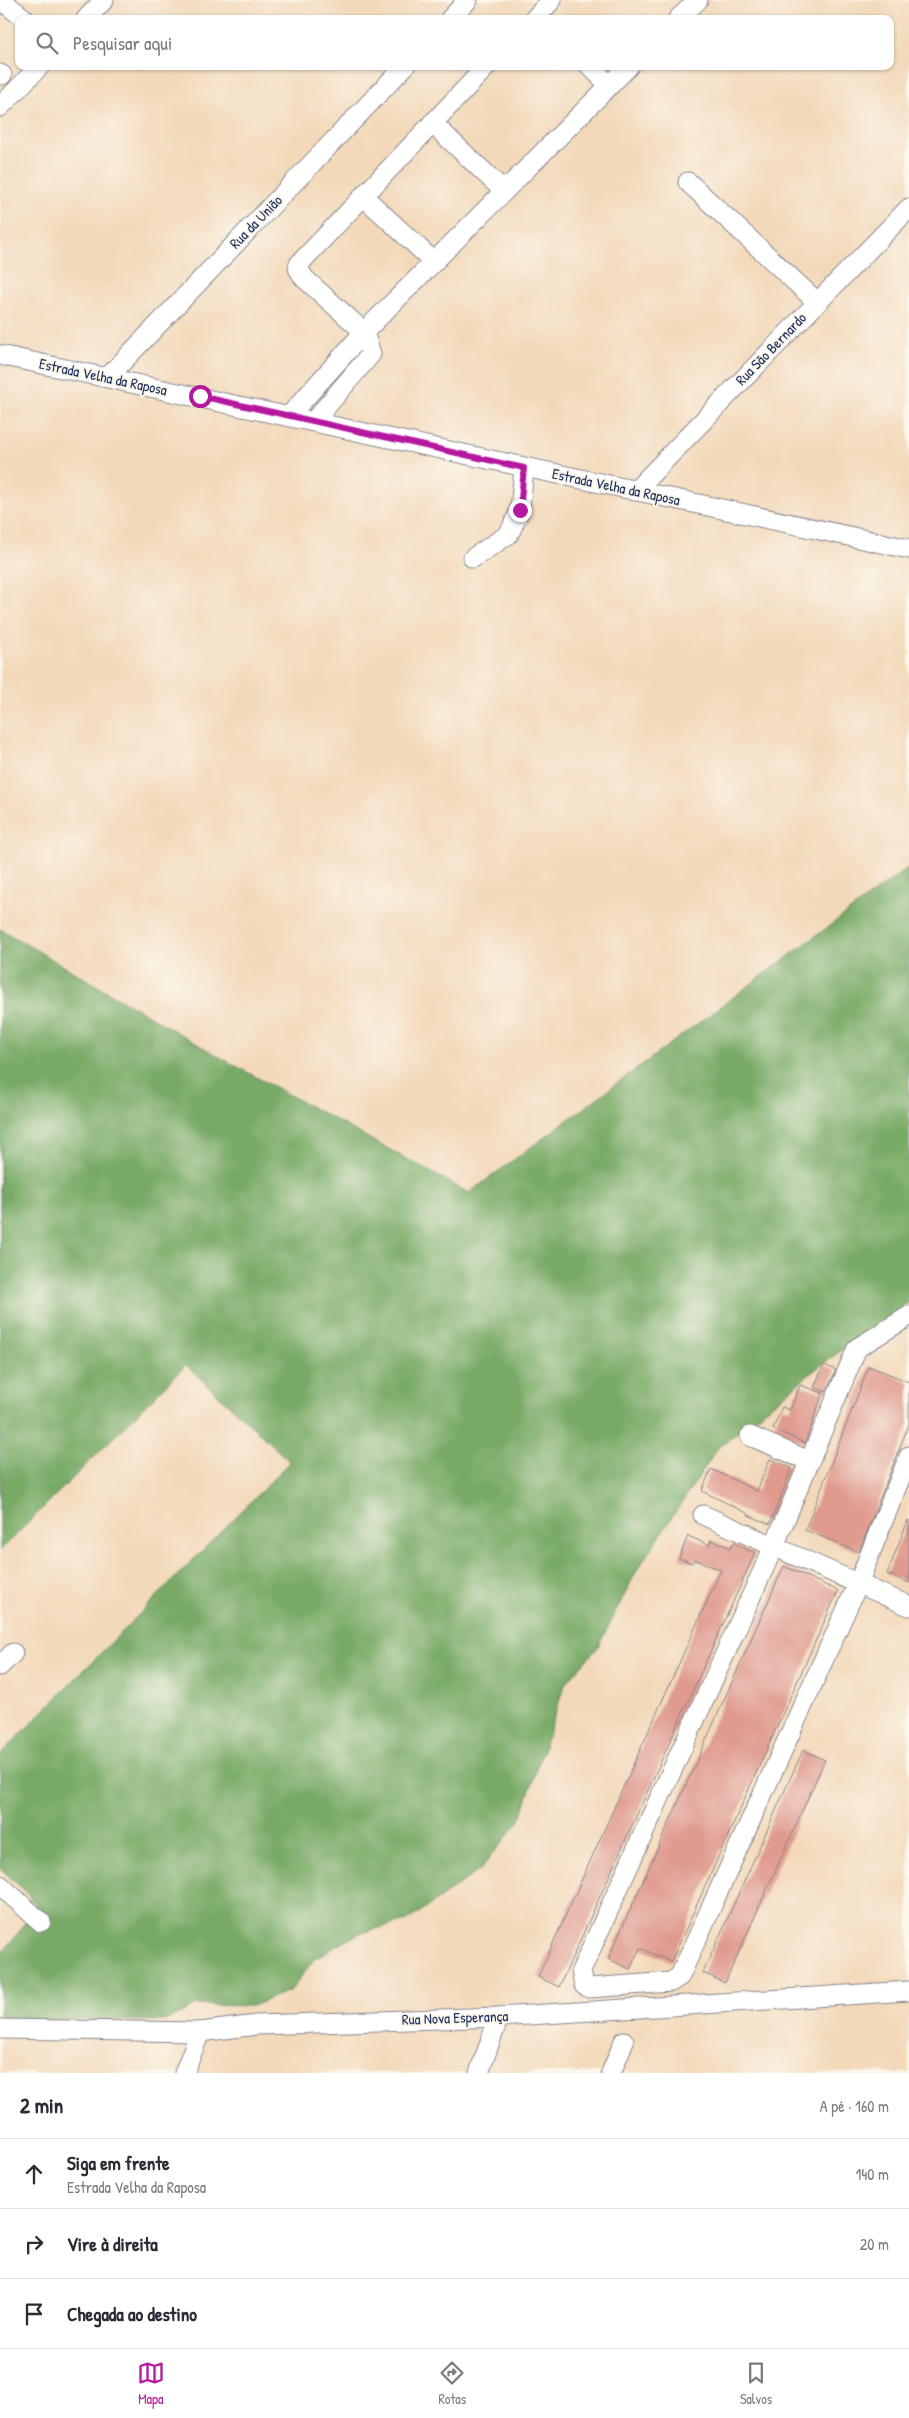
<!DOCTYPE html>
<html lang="pt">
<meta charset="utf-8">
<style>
:root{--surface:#fff;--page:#f2f2f3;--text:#2b2b33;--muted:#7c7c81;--line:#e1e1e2;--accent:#b5179e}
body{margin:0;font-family:"Patrick Hand",sans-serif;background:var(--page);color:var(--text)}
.stop{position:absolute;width:15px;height:15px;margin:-11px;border:4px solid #b5179e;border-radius:50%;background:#fff}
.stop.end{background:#b5179e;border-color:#fff;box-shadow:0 1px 5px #0008}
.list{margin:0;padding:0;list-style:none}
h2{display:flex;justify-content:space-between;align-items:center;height:65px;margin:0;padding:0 20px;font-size:21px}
h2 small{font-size:16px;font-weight:400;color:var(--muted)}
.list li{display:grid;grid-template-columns:32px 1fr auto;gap:15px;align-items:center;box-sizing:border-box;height:70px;padding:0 20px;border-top:1px solid var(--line)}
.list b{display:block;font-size:19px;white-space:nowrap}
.list p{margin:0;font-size:16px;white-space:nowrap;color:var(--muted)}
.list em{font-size:16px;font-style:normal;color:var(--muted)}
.icon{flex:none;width:28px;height:28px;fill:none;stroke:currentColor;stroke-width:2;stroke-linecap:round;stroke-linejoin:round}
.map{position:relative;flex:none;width:909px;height:2073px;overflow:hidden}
.search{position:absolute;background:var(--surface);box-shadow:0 1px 4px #0004;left:15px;right:15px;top:15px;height:55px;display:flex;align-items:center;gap:12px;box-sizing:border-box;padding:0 18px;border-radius:10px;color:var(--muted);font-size:19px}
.sheet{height:275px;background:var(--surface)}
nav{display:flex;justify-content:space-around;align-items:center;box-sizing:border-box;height:70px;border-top:1px solid var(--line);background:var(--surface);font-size:14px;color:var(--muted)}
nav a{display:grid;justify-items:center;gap:2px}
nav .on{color:var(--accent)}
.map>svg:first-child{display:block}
.forest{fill:#78aa66;stroke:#4a6c62}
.building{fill:#e09a8e}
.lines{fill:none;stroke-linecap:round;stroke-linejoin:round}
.minor-casing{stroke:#87848c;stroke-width:21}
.minor{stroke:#fff;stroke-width:19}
.route{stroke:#b5179e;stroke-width:6}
.labels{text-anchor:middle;stroke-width:4;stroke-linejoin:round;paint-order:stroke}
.street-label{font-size:15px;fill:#1b2f5e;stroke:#fbf7ec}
</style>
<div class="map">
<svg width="909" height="2073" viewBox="0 0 909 2073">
<rect width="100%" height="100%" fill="#fbf7ec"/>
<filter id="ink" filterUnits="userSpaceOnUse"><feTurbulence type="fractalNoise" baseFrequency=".02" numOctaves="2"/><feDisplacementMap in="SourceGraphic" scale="10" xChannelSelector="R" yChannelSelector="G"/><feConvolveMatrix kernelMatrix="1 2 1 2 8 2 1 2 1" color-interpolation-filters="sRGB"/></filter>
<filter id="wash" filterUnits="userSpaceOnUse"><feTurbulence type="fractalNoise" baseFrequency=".0096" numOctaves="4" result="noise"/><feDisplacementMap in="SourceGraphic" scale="20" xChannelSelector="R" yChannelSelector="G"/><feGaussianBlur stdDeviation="1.12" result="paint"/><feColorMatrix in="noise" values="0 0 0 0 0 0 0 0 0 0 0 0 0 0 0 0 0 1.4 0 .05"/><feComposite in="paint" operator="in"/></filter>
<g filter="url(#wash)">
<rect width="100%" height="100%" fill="#f3d9ba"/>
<!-- forest -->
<path class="forest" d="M909,867V1302L820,1366L718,1448L637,1570L598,1647L565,1684L520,1820L480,1870L407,1921L360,1933L314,1959L291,1990L252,2006L196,2005L165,2021L0,2019V1955L18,1933L36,1905L26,1892L0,1868V1755L290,1462L186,1365L0,1551V929L225,1060L469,1193Z"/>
<g id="blocks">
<!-- building -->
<g class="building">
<path d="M824,1365L836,1370L826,1392L814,1387Z"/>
<path d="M869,1366L909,1382V1424L859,1552L805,1530Z"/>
<path d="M800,1385L823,1393L805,1443L773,1429L782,1407L790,1410Z"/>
<path d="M770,1459L792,1468L770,1524L748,1515L749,1514L702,1491L711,1469L757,1491Z"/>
<path d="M908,1520H909V1583L887,1574Z"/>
<path d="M688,1536L709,1545L711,1540L731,1548L733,1543L755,1553L559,1987L538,1977L721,1570L694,1559L692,1563L679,1558Z"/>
<path d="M784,1566L838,1591L671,1962L640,1948L630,1969L608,1959Z"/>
<path d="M803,1750L825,1760L725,1983L703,1973Z"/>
</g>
</g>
</g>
<g filter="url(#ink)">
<use href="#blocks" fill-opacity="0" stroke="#87848c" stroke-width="1"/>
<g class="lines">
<!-- minor casing -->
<g class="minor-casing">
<g id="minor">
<path d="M1,0L25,19"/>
<path d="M86,19L104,0"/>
<path d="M450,19L468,0"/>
<path d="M534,19L552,0"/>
<path d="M678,19L698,0"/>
<path d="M590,66L609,85"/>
<path d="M0,74L2,75"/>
<path d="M0,107L40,66"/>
<path d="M432,123L503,190"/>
<path d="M688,182L817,302"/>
<path d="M363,196L433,261"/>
<path d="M0,355L909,549"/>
<path d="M107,378L405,66"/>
<path d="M289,416L364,332L629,66"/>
<path d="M314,421L371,354L364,332L304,278L298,268L299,264L487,66"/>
<path d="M635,491L909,208"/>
<path d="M473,558L509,534L520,510L524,468"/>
<path d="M909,1316L857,1348L774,1546L581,1971L584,1985L589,1988L671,1982L680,1976L858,1584L909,1456"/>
<path d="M750,1436L809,1461"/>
<path d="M703,1515L909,1606"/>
<path d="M0,1666L13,1653"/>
<path d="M0,1885L41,1922"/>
<path d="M0,2029L200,2032L257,2025L499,2017L909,1991"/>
<path d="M184,2073L200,2032"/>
<path d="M479,2073L499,2017"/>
<path d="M611,2073L624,2041"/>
</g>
</g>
<!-- minor -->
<use href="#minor" class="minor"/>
</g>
</g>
<g class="lines" filter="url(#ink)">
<!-- route -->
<path class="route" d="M200,396L524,468L520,510"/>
</g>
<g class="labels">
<!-- street labels -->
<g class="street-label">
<text transform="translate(256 222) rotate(-46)" y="5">Rua da União</text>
<text transform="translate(771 349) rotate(-46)" y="5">Rua São Bernardo</text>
<text transform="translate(103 377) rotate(12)" y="5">Estrada Velha da Raposa</text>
<text transform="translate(616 487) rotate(12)" y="5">Estrada Velha da Raposa</text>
<text transform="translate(455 2018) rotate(-2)" y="5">Rua Nova Esperança</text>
</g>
</g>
</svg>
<div class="stop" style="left:200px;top:396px"></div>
<div class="stop end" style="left:520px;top:510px"></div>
<div class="search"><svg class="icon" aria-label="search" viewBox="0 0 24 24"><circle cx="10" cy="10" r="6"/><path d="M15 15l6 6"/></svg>Pesquisar aqui</div>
</div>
<section class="sheet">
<h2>2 min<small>A pé · 160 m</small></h2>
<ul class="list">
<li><svg class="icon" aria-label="ahead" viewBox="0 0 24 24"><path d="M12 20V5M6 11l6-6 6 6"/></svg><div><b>Siga em frente</b><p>Estrada Velha da Raposa</p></div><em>140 m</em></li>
<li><svg class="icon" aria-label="right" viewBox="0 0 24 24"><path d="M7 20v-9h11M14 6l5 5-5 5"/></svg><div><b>Vire à direita</b></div><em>20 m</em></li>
<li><svg class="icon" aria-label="arrive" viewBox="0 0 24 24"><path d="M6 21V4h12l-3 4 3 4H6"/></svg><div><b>Chegada ao destino</b></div></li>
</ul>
</section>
<nav>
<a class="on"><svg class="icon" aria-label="map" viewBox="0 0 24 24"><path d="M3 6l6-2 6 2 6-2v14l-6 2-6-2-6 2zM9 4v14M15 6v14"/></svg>Mapa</a>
<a><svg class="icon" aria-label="directions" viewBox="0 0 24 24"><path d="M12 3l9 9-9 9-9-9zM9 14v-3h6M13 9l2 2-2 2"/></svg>Rotas</a>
<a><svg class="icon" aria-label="saved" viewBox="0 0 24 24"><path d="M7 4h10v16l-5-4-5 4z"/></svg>Salvos</a>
</nav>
